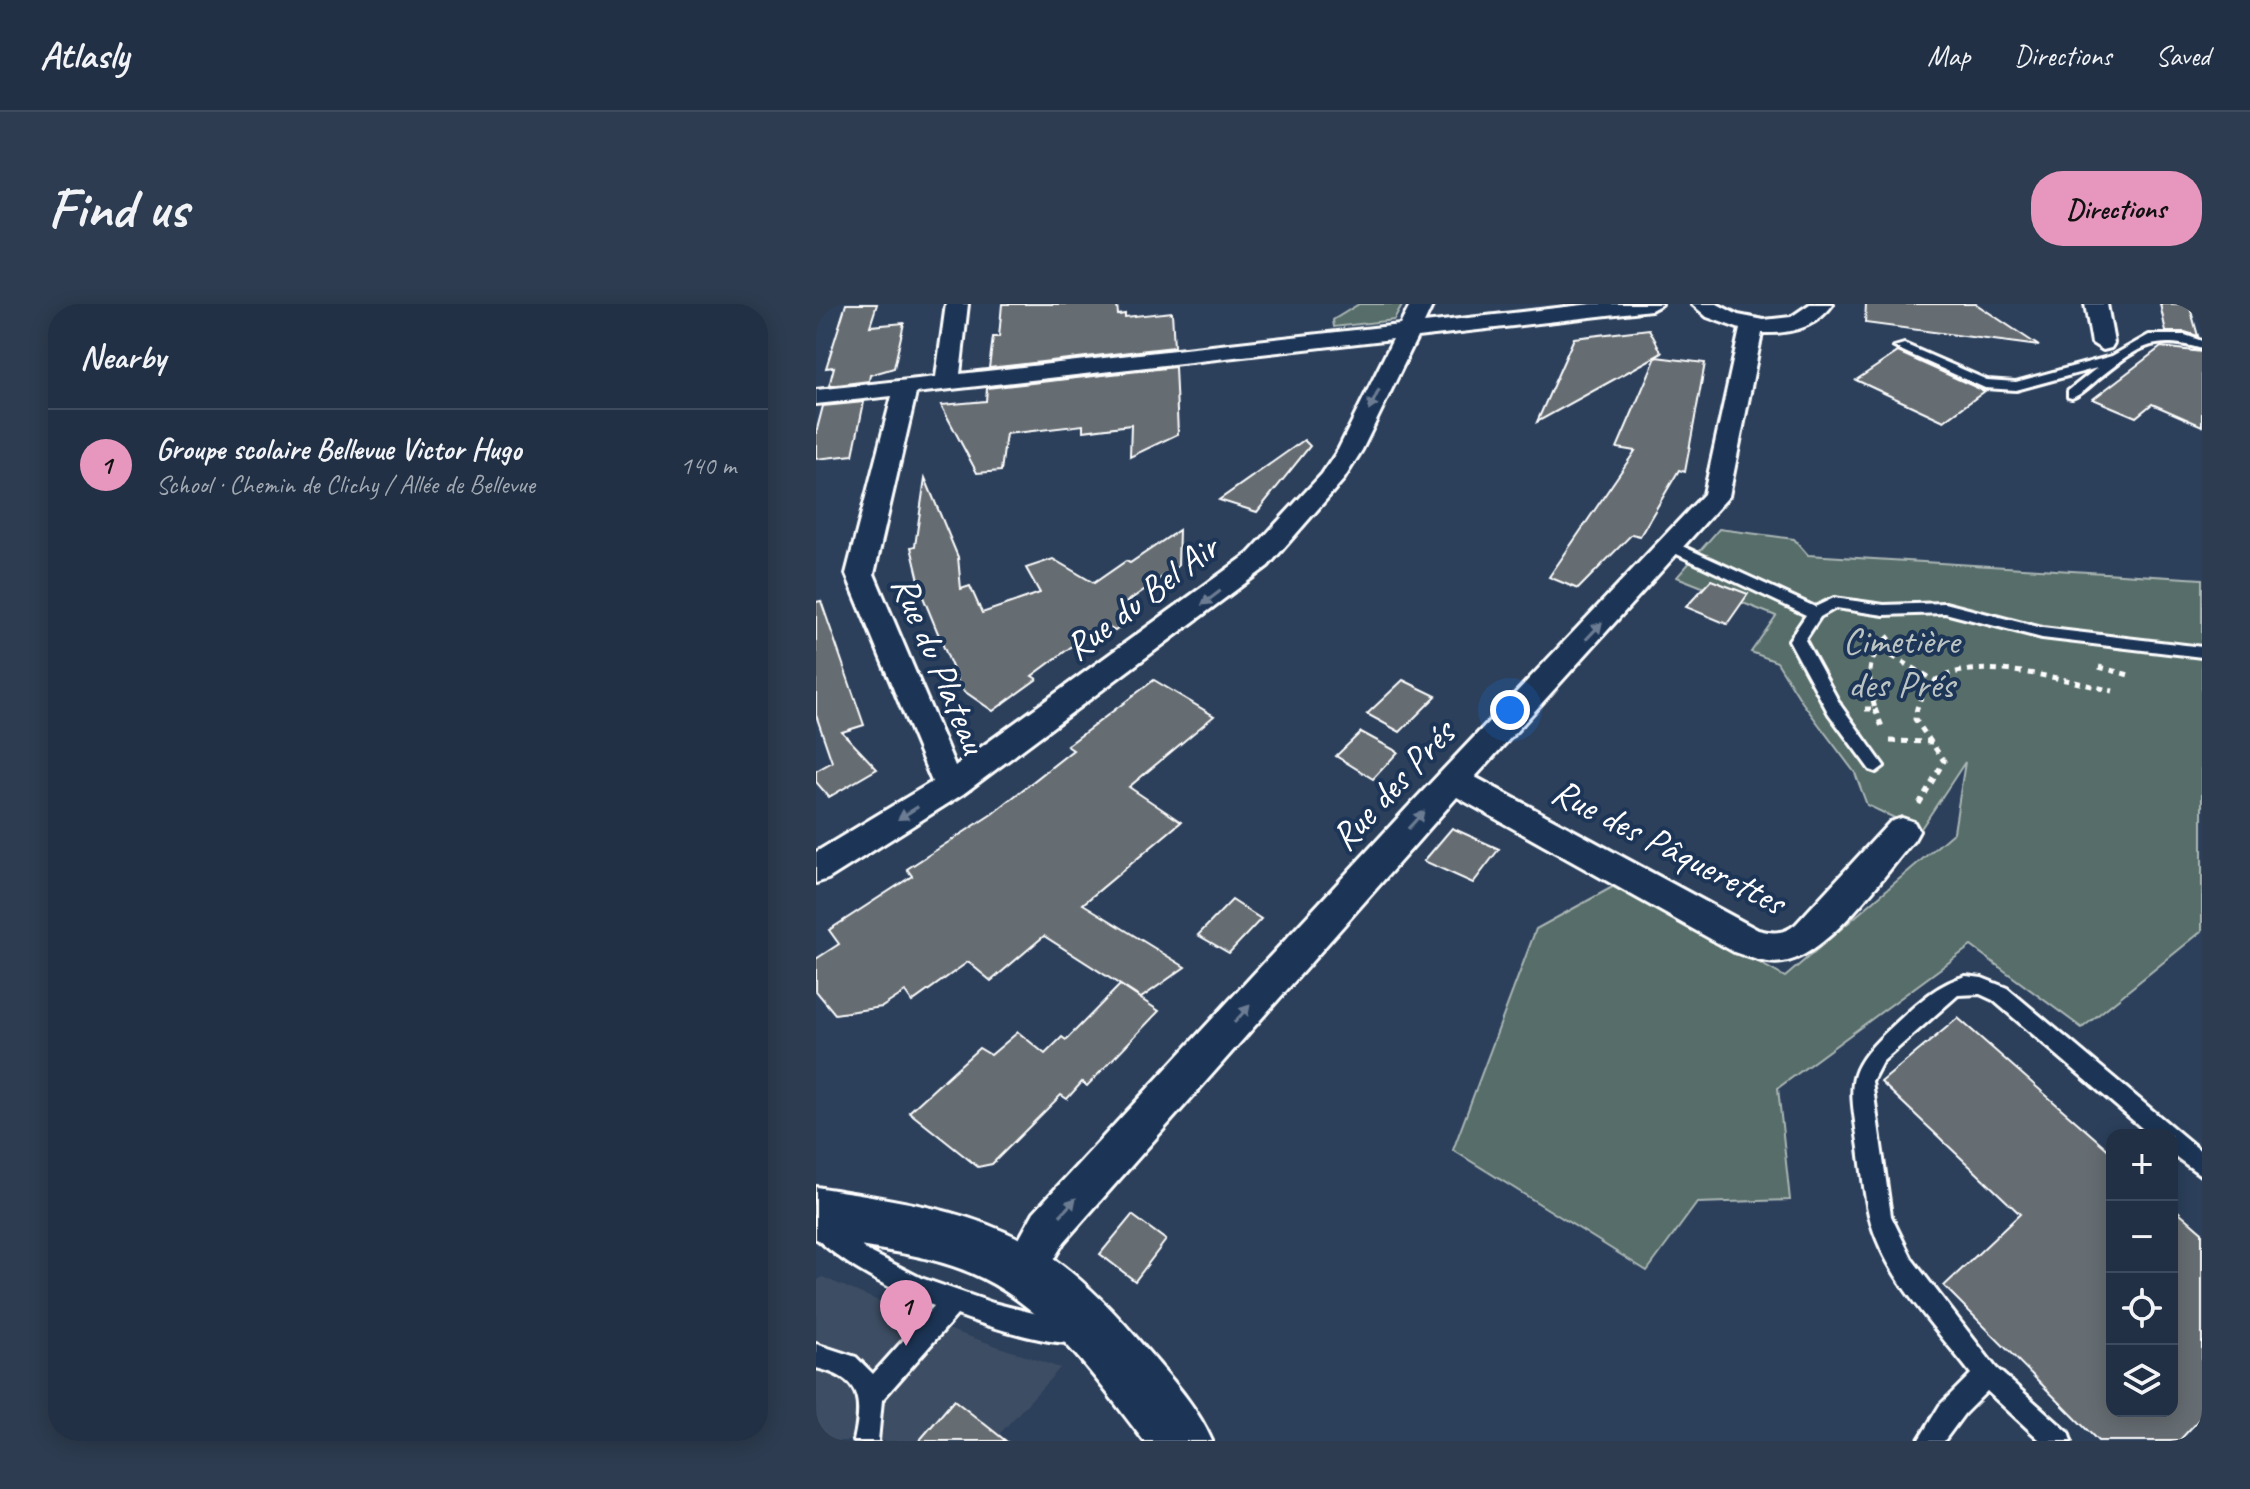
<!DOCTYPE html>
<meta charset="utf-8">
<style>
:root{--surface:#213045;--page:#2d3c50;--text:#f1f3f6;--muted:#a2a9b3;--line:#3e4b5e;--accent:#e797bd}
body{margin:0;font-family:Caveat,sans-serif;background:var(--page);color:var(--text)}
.controls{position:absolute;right:24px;bottom:24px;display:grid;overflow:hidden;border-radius:16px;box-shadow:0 4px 20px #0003}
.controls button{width:72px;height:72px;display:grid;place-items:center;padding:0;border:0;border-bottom:2px solid var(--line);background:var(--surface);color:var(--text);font:40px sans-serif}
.you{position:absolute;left:694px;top:406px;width:28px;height:28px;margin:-20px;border:6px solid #fff;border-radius:50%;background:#1a73e8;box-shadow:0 0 0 12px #1a73e833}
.badge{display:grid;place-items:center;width:52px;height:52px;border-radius:50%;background:var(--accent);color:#111;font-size:26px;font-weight:700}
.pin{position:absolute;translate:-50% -66px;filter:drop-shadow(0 2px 4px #0008)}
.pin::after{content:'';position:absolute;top:42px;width:28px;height:24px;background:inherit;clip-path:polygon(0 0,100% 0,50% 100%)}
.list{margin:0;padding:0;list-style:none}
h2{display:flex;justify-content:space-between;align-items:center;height:104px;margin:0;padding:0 32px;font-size:34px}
h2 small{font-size:26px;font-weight:400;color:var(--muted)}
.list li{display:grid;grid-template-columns:52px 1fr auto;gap:24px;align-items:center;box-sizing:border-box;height:112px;padding:0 32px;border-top:2px solid var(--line)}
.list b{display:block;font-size:30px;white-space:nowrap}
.list p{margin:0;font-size:26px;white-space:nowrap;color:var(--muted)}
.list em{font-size:26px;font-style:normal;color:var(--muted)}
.icon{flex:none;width:44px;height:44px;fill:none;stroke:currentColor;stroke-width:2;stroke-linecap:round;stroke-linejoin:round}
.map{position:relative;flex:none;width:1386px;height:1137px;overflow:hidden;border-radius:32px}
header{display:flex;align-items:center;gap:48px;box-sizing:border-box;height:112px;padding:0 40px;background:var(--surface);border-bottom:2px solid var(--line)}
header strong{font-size:38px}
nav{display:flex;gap:44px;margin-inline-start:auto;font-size:28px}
.intro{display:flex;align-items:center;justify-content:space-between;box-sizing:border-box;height:192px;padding:0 48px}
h1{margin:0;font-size:56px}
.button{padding:20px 36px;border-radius:32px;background:var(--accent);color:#111;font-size:28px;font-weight:700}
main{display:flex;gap:48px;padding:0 48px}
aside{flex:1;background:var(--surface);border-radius:32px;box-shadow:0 4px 20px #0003}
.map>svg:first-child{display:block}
.built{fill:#3d4e63}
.green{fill:#576d69;stroke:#abb6b4;stroke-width:2}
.building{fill:#666d72;stroke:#fff;stroke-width:2}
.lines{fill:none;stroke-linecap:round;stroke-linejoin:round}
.lane-casing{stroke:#fff;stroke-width:6}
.street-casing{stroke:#fff;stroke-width:6}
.secondary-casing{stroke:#fff;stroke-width:6}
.path{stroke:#fff;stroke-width:5;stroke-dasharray:6 6;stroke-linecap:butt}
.lane{fill:#1d3557;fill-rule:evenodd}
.street{fill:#1d3557;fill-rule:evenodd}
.secondary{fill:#1d3557;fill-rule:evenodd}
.oneway{fill:#6c7c92}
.labels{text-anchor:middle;stroke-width:8;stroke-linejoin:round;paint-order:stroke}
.street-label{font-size:38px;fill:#fff;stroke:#1d3557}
.park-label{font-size:38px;fill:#bcc5c3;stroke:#1d3557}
</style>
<header>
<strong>Atlasly</strong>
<nav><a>Map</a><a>Directions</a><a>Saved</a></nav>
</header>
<div class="intro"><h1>Find us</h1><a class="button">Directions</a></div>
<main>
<aside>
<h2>Nearby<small></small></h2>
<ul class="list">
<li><span class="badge">1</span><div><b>Groupe scolaire Bellevue Victor Hugo</b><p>School · Chemin de Clichy / Allée de Bellevue</p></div><em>140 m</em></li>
</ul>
</aside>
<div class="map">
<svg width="1386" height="1137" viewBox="0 0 1386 1137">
<rect width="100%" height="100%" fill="#2c405c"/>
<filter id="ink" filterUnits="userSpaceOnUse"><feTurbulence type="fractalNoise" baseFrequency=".0125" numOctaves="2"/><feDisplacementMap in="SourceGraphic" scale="16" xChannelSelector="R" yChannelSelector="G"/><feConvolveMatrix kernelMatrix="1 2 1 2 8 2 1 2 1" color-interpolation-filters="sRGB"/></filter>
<g filter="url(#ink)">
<!-- built -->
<path class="built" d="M6,973L117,1020L244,1064L177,1137H0V978Z"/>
<!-- green -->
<g class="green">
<path d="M543,0H587L578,16L518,23L517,16Z"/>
<path d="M903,225L978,235L992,251L1386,275V627L1266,724L1155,642L962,784L974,896L881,899L831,967L637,846L720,625L802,580L969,673L1138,528L1149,458L1104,526L1051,501L1039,469L986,398L961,358L935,348L960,312L861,273Z"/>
</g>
<!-- building -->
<g class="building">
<path d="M30,0H61L54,22L88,19L78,64L54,71L53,77L13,82L18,63L10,64Z"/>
<path d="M186,0H301L302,11L309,10V13L356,8L358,43L173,64L177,33H183Z"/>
<path d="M1050,0H1160L1223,42L1049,19Z"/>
<path d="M1344,0H1373L1382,32L1369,28H1350Z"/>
<path d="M833,25L846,49L721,118L758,34Z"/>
<path d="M1345,43L1386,48V122L1336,100L1320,113L1277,95Z"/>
<path d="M1082,48L1168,87H1169L1128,117L1040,76Z"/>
<path d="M840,53L889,59L869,168L863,166L824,232L816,230L762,285L733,273L819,147L801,144Z"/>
<path d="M359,63L362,130L314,153L315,121L267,127V121L190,130L185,167L161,169L125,101L170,97L171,84Z"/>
<path d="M48,98L37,151L0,155V129L7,102Z"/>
<path d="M488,136L494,142L441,208L403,196Z"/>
<path d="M109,174L142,253L145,285L154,282L166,309L224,289L210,264L237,255L278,279L310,257L314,259L363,226L362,262L311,298L326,307L299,327L286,320L216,372L221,375L177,407L145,385L107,293L95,243L99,242Z"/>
<path d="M895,276L932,290L911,320L870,303Z"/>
<path d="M5,297L48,421L26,428L61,465L13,493L0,478V467L16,458L0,411V298Z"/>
<path d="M338,376L398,412L313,483L365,518L267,600L369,663L325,694L228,632L175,677L152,658L96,698L89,688L66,703L19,710L0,687V655L23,640L13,626L96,572L91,565L176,510L257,446L251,442Z"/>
<path d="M587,376L620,392L584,428L551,410Z"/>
<path d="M545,428L582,448L557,475L520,452Z"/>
<path d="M636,524L683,545L657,579L608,557Z"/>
<path d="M416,596L445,615L413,649L382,631Z"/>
<path d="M304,681L343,707L271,782L266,778L251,795L245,791L176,860L162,863L93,808L163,744L175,751L202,728L229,750L246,733L250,736Z"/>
<path d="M1142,714L1296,849V1107H1356V902L1386,928V1112L1363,1137H1282L1128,982L1204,910L1065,778Z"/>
<path d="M316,911L350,936L319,977L284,950Z"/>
<path d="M138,1096L190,1137H103Z"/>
</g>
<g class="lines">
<!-- lane casing -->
<g class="lane-casing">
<g id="lane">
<path d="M1333,31H1369L1386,37V45C1335,30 1320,45 1282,75C1274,82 1266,90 1256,94L1252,93V87L1281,64L1200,86L1169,84L1078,43L1088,40L1171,76L1200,78L1296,52Z"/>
<path d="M855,237L999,303L1018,294L1068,301L1129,299L1226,324L1386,343V353L1226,334L1129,309L1068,311L1020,304L1004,313L989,336L1025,402L1068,462L1060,468L1054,466L1013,410L973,336L990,311L850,245L848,242Z"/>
<path d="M1150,672L1166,674L1191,684L1386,848V872L1356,850V831H1334L1177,696L1164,690L1142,691L1066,758L1056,777L1075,912L1096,955L1180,1064L1252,1128L1255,1137H1225L1171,1087L1148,1110L1128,1137H1102L1124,1101L1155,1070C1119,1022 1067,971 1053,911C1048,889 1046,866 1043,844C1033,776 1027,768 1080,719C1102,699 1121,680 1150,672Z"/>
<path d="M0,909L50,946L105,974L177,999L266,1021L270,1029L266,1037C245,1046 165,1020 141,1011L66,1096L62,1137H38C47,1096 45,1074 0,1064V1040L40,1053L57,1070L118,1002C74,985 35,966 0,934Z"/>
</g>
</g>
<!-- street casing -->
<g class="street-casing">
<g id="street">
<path d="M130,0H152L144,70L584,21L595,0H617L608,19L776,0H846L835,6L601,33L546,146L528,175L452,262L147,490L12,575L0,579V548L116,478L30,270L76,92L0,100V86L120,73ZM577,35L522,146L506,170L432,250L139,462L58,270L100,89Z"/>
<path d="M876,0H901L922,11L948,16L975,13L994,0H1017C1000,24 974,30 946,29L913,192L659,473L942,626C957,630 968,630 980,620L1074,518L1086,514L1098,518L1103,527L1098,536C1068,571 1012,652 967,658C950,661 934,653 918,648L641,493L248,938L222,981L207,987L192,981L186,966L218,908L591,504L888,190L924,25L891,13Z"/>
<path d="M1269,0H1291L1298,39L1295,44L1287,46L1276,39Z"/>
</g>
</g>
<!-- secondary casing -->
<g class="secondary-casing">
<path id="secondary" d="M0,883C77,896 159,905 227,948C266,973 299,1008 329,1044C353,1072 381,1102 396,1137H328C283,1078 235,1008 166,974C116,949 54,945 0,935Z"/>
</g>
<!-- path -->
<g class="path">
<path d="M1034,328L1120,377"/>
<path d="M1283,363L1313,371"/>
<path d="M1049,405H1059C1051,374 1049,352 1076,331"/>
<path d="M1059,405L1066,423"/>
<path d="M1074,437L1116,438"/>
<path d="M1103,500L1128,457L1099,415C1101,400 1106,386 1119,377C1158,350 1253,377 1297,387"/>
</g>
<!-- lane -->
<use href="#lane" class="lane"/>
<!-- street -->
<use href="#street" class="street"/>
<!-- secondary -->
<use href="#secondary" class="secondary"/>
</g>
<!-- one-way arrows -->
<defs><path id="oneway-solid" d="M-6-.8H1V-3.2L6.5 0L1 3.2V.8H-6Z" transform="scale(2)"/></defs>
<g class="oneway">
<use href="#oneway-solid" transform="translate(558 96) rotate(116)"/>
<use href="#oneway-solid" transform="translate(395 294) rotate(143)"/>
<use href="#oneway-solid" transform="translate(778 327) rotate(-47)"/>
<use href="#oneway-solid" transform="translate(92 509) rotate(148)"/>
<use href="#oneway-solid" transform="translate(600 516) rotate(-48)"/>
<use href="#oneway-solid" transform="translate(426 710) rotate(-48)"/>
<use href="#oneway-solid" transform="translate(252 903) rotate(-48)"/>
</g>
</g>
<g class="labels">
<!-- street labels -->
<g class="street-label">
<text transform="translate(325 293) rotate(-37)" y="13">Rue du Bel Air</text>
<text transform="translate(124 360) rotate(67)" y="13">Rue du Plateau</text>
<text transform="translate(576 481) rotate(-47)" y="13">Rue des Prés</text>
<text transform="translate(853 542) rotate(27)" y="13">Rue des Pâquerettes</text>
</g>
<!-- park labels -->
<g class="park-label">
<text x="1085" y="349">Cimetière<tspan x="1085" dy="44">des Prés</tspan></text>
</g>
</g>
</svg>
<div class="controls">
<button>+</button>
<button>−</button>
<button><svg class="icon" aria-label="locate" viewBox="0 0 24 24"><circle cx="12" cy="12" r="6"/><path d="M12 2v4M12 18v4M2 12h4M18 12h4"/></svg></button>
<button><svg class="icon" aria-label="layers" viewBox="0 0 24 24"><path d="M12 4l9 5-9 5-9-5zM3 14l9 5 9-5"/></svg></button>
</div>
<div class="you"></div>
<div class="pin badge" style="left:90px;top:1042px">1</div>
</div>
</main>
